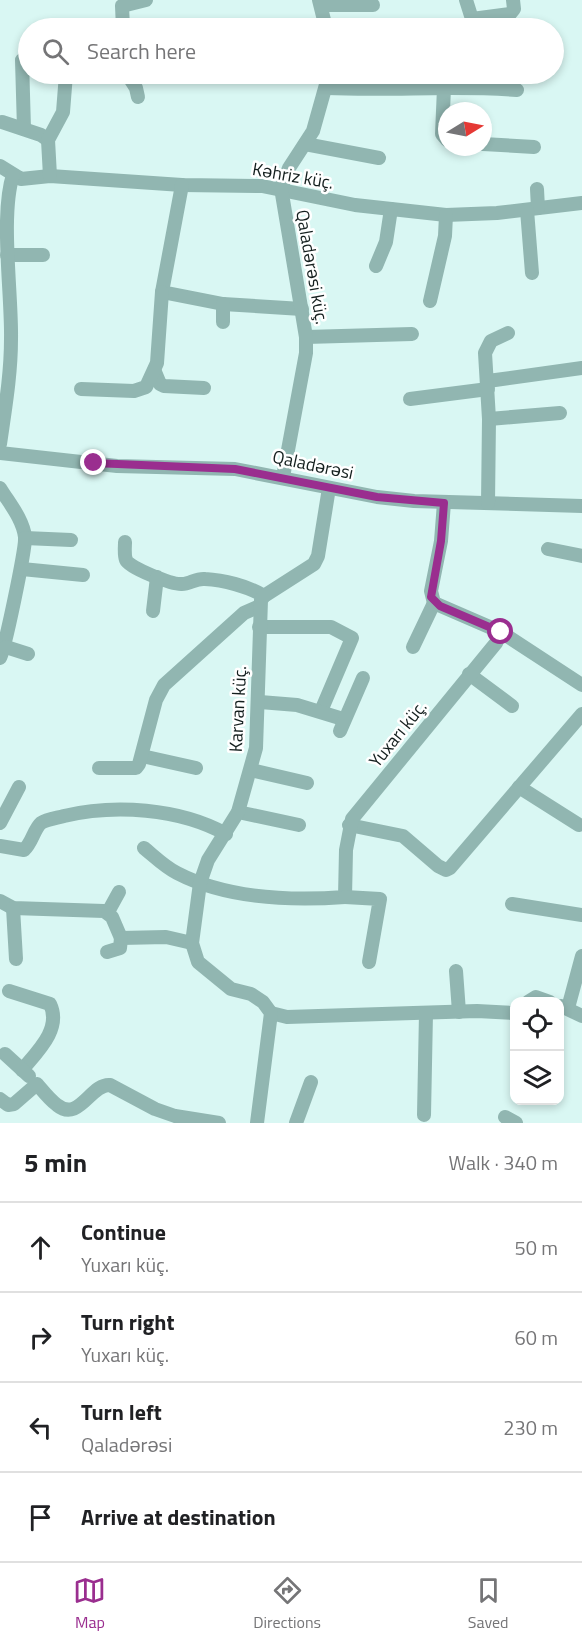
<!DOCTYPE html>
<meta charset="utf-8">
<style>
:root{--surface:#fff;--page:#f6f6f6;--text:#202124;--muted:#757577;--line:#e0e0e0;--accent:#9a2e8f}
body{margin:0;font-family:"Titillium Web",sans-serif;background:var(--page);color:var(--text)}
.controls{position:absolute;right:18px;bottom:18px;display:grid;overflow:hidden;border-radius:12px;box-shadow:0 3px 9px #0003}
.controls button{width:54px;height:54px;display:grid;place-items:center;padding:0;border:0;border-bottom:2px solid var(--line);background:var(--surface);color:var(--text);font:30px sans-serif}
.compass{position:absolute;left:438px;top:102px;width:54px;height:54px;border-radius:50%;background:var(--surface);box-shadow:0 3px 9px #0003;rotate:80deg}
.stop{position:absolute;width:18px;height:18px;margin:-14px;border:4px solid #9a2e8f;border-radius:50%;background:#fff}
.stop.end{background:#9a2e8f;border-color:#fff;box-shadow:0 2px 6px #0008}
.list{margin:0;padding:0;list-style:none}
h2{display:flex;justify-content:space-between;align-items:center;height:78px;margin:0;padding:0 24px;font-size:26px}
h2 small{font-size:20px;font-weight:400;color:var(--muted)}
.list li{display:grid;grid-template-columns:39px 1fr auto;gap:18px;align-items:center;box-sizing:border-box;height:90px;padding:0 24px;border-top:2px solid var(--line)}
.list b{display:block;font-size:22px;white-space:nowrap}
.list p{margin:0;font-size:20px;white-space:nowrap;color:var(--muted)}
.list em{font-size:20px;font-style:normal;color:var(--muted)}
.icon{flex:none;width:33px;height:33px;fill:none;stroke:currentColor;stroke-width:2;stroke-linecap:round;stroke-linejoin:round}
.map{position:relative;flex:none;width:582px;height:1123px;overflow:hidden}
.search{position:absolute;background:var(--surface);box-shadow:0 3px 9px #0003;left:18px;right:18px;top:18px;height:66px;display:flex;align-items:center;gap:15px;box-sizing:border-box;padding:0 21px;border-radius:33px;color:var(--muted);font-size:22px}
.sheet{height:438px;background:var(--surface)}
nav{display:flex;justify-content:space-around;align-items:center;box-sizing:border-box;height:84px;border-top:2px solid var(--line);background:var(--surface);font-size:16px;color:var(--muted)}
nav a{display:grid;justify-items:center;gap:3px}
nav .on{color:var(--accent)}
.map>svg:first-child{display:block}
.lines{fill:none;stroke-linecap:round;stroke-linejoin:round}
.minor{stroke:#91b6b1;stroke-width:14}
.route{stroke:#9a2e8f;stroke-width:8}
.labels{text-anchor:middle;stroke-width:5;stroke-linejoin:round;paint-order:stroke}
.street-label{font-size:18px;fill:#141f1e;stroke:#fff}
</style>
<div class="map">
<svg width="582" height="1123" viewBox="0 0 582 1123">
<rect width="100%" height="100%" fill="#d9f7f3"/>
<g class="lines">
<!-- minor -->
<g class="minor">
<path d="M319,0L326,28"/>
<path d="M466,0L472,19"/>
<path d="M321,5H373"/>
<path d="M123,28L122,6L146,0"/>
<path d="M472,28V19L510,14L514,9L513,0"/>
<path d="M22,60L24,129"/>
<path d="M127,74L136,88L138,97"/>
<path d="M327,88C391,91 454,85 517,90"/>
<path d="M444,88L442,134L447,140"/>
<path d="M2,122L41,135L48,140"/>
<path d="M305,144L379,158"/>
<path d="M483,144L534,147"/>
<path d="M0,166L21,179L50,176L182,185L262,186L355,205L446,215L497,213L582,203"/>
<path d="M50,176L48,140L63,112L66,74"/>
<path d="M182,185L162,292L223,304L302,309"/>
<path d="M537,189L538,208"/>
<path d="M527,210L532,273"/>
<path d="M7,255H43"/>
<path d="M376,266L386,242L391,209"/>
<path d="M430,301L445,236L446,215"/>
<path d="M223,322V304"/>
<path d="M306,337L412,334"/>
<path d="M155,372L160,384L164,386L204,388"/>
<path d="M488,381L582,368"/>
<path d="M81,389L134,391L146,387L157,363L162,292"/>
<path d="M410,399L488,389"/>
<path d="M489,419L560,413"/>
<path d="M0,444C5,409 11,375 11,339C12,295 0,215 13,175"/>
<path d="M0,453L117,466L235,469L377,497L414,501L582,506"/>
<path d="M283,477L306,353V337L281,188L289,168L313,131L329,74"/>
<path d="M0,488C9,503 23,519 25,537C26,548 4,653 0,658"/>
<path d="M488,503L489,419L485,353L491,341L508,333"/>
<path d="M25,538L71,540"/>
<path d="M125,542C125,547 124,555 126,560C129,568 173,585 182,584C190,584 196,578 205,579C223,580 248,586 264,596"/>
<path d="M548,549L582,556"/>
<path d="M22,569L83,575"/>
<path d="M153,611L157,577"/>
<path d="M259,627H331L352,638L321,711"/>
<path d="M501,632L582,685"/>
<path d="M6,647L28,654"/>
<path d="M413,647L434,603"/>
<path d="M469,674L512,706"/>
<path d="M260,702L297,705L343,719"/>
<path d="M340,731L363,678"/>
<path d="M142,756L196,768"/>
<path d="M99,768H136L139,764L156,700L164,685L244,613L260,606"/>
<path d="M251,770L307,783"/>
<path d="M519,787L579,825"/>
<path d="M238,812L299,825"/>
<path d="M0,823L19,787"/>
<path d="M349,825L403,836L438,866L446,870L450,868L582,714"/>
<path d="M0,846L24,850C32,843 34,829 41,823C47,819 57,818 64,816C114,804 179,808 226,834"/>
<path d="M144,848C155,857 165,867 177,873C227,899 290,901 345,897L346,850L352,819L496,643L501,632L434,603L431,591L441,541L444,503"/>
<path d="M345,897L380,899L369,962"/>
<path d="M0,901L13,908L104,911L112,917L121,938L166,937L192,943"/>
<path d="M512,904L582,915"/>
<path d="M13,908L16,959"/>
<path d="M108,912L119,892"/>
<path d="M107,952L120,948L121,938"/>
<path d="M456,971L459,1012"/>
<path d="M9,991L50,1004C62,1029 37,1052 22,1070"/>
<path d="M528,1002L536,997L550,1002"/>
<path d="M561,1006L582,1016"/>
<path d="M568,1008L582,956"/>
<path d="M271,1013L287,1017L477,1011L514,1013"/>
<path d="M5,1054L29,1076"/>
<path d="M0,1099L8,1105L14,1104L37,1084C43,1091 49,1099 57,1105C79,1123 91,1083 110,1085L155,1109L175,1116L219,1123"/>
<path d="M424,1115L426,1013"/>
<path d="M505,1117L516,1123"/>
<path d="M257,1123L271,1013L263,1002L251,994L231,989L198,962L192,943L200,883L208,860L238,812L256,748L261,600L264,596L314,564L318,556L329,488"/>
<path d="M296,1123L311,1082"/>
</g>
</g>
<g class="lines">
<!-- route -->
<path class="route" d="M94,463L235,469L377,497L444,503L441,541L431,597L440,606L501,632"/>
</g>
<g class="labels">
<!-- street labels -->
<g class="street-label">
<text transform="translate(293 176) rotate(10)" y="6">Kəhriz küç.</text>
<text transform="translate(312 267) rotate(80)" y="6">Qaladərəsi küç.</text>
<text transform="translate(313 465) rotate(12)" y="6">Qaladərəsi</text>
<text transform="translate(238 709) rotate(-87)" y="6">Karvan küç.</text>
<text transform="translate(398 734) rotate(-51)" y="6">Yuxarı küç.</text>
</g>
</g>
</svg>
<div class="controls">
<button><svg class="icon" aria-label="locate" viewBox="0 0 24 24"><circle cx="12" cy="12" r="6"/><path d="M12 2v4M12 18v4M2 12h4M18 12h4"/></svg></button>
<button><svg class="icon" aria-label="layers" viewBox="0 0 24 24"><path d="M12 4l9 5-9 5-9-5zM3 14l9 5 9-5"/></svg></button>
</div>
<svg class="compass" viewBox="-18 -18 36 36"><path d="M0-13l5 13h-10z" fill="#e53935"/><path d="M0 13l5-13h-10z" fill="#757577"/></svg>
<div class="stop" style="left:501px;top:632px"></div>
<div class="stop end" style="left:94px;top:463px"></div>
<div class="search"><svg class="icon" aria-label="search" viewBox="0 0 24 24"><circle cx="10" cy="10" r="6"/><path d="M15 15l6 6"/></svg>Search here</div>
</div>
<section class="sheet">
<h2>5 min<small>Walk · 340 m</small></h2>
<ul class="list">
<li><svg class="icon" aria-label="ahead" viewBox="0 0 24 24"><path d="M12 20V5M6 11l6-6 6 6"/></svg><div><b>Continue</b><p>Yuxarı küç.</p></div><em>50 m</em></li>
<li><svg class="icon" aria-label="right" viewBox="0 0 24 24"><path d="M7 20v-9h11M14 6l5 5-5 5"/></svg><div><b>Turn right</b><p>Yuxarı küç.</p></div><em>60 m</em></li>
<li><svg class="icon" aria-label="left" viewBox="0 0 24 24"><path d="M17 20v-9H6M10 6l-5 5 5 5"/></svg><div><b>Turn left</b><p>Qaladərəsi</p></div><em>230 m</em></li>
<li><svg class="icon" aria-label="arrive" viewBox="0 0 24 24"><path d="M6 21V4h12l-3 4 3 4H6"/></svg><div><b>Arrive at destination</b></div></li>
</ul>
</section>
<nav>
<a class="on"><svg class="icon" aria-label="map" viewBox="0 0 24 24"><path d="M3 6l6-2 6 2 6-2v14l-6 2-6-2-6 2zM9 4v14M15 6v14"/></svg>Map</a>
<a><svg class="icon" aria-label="directions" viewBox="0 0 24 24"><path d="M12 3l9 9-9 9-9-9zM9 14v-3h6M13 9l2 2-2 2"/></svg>Directions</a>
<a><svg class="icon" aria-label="saved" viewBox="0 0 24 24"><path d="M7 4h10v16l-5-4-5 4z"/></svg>Saved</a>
</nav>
